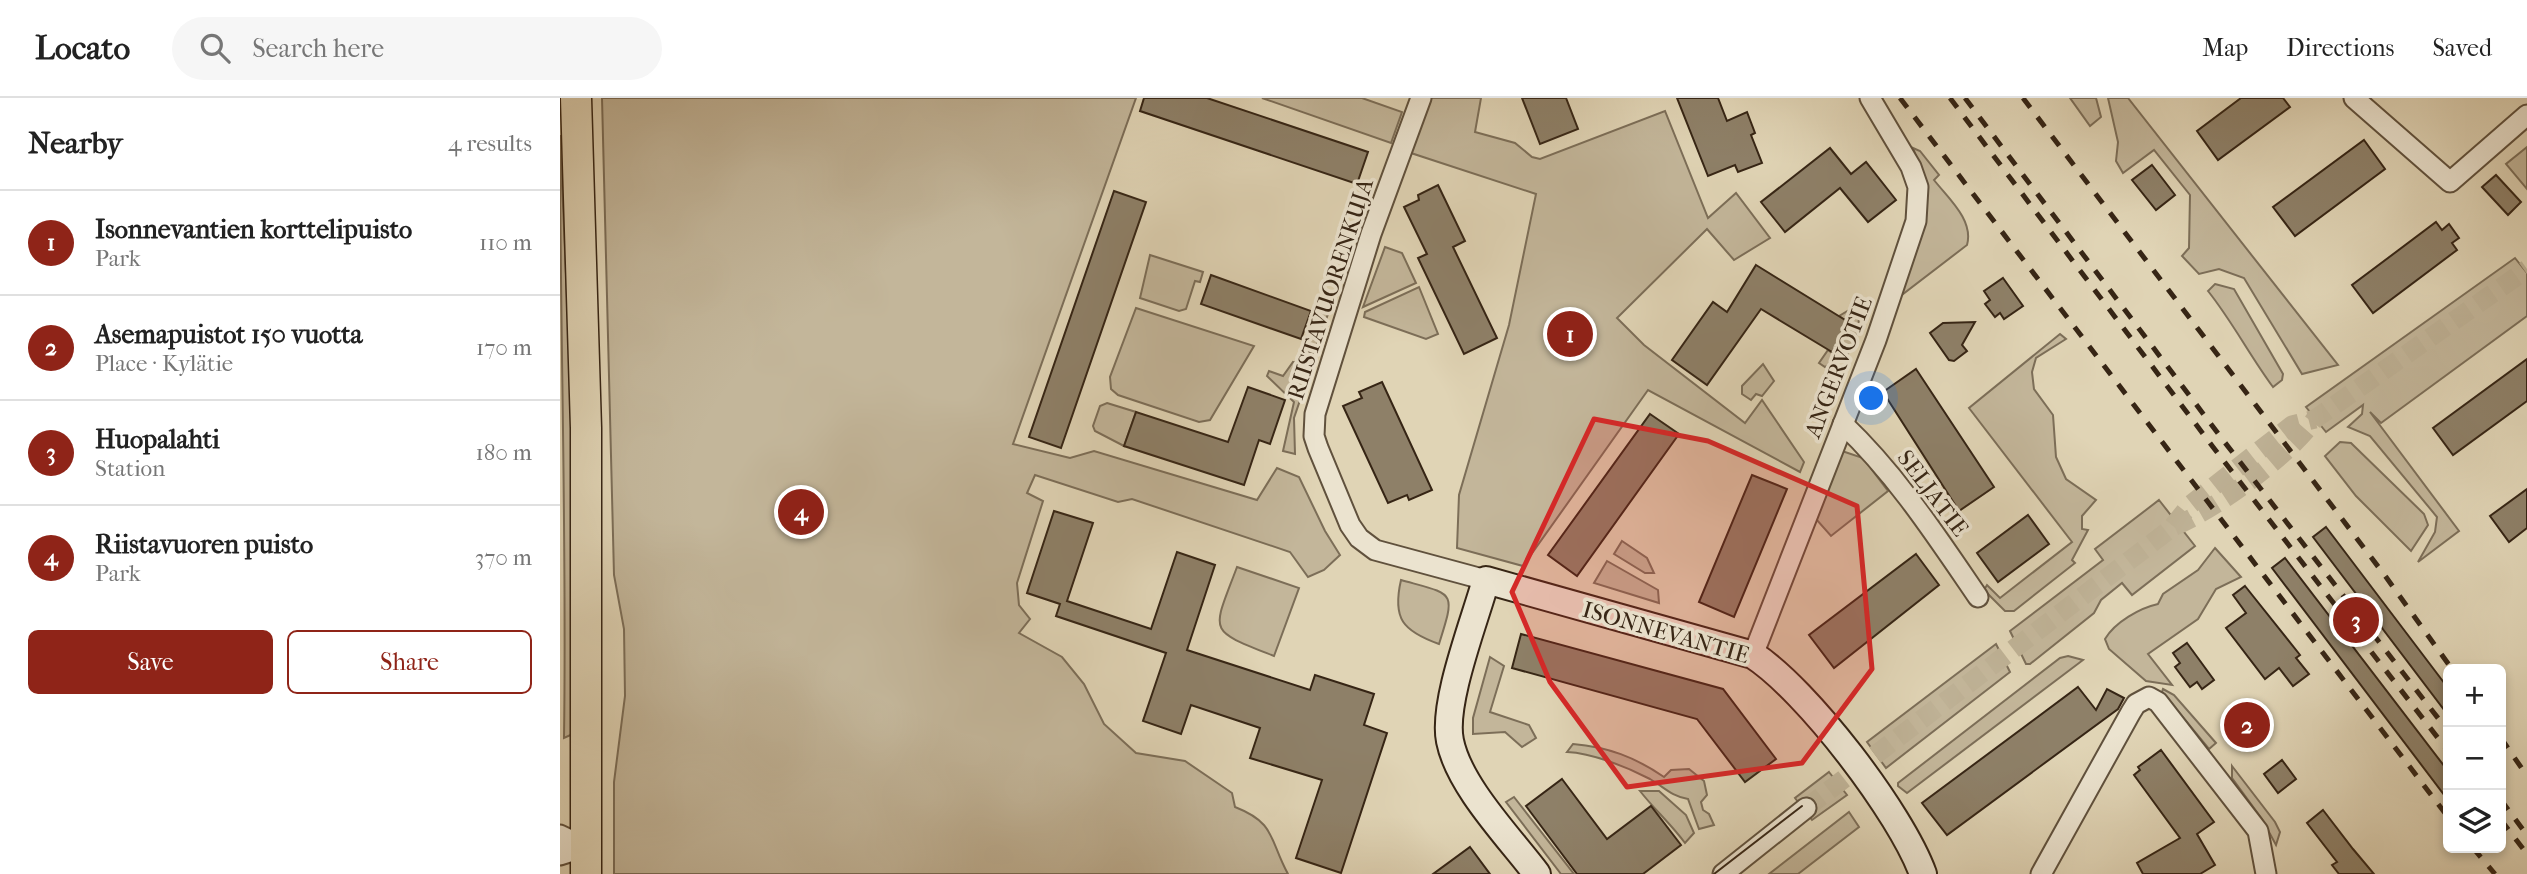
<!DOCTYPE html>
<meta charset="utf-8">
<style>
:root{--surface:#fff;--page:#f6f6f6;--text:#222;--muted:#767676;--line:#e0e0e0;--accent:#8f2418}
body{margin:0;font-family:"IM FELL French Canon",serif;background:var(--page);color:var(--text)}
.controls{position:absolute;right:21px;bottom:21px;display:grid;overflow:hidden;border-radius:10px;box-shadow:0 4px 10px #0003}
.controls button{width:63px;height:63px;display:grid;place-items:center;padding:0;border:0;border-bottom:2px solid var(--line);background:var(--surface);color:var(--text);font:35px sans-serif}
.you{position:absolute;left:1312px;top:301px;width:24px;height:24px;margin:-18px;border:5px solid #fff;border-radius:50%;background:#1a73e8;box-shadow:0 0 0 10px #1a73e833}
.badge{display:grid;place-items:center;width:46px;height:46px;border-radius:50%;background:var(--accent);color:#fff;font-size:23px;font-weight:700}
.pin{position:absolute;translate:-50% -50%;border:4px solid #fff;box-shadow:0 2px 7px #0006}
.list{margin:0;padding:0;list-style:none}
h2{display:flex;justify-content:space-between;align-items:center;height:91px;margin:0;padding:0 28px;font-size:30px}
h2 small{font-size:23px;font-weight:400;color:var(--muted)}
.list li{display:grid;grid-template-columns:46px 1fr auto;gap:21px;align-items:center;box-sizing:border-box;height:105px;padding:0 28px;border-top:2px solid var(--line)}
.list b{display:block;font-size:26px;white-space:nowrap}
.list p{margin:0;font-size:23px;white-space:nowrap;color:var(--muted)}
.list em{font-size:23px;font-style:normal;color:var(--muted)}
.actions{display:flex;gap:14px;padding:21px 28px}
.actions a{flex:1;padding:16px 0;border:2px solid var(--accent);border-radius:10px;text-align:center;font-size:24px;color:var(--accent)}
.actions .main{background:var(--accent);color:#fff}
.icon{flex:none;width:38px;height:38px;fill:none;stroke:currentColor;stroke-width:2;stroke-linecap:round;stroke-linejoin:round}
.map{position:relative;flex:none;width:1967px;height:776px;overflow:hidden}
header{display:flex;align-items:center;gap:42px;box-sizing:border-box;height:98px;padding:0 35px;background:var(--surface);border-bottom:2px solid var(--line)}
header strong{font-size:33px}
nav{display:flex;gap:38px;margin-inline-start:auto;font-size:24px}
.search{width:490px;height:63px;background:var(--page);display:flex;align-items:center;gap:18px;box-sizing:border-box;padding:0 24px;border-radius:38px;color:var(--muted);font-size:26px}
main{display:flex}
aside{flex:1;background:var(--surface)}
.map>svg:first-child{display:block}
.green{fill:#c3b69a;stroke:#7c6e58;stroke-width:2}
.building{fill:#8e8068;stroke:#362515;stroke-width:2}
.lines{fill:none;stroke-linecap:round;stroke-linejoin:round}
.street-tunnel{stroke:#beb195;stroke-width:19;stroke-dasharray:19 10;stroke-linecap:butt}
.street-casing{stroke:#60513d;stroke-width:23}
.secondary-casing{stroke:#362515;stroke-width:30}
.primary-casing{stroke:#362515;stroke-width:33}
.street{stroke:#ebe3cf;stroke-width:19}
.secondary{stroke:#ebe3cf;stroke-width:26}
.primary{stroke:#e0d4b5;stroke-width:30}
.tram{stroke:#362515;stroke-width:2}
.rail{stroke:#362515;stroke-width:5;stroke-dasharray:12 12;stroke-linecap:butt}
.marked{fill:#d62828;fill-opacity:0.2;stroke:#d62828;stroke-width:5;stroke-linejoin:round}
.labels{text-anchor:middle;stroke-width:7;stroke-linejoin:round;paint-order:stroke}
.street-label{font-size:23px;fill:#362515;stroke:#ebe3cf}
</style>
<header>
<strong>Locato</strong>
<div class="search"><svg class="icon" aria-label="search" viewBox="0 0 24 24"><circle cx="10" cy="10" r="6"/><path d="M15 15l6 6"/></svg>Search here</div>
<nav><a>Map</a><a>Directions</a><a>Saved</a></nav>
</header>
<main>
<aside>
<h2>Nearby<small>4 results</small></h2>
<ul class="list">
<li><span class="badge">1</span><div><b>Isonnevantien korttelipuisto</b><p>Park</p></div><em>110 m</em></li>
<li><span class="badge">2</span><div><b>Asemapuistot 150 vuotta</b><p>Place · Kylätie</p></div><em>170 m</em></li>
<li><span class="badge">3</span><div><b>Huopalahti</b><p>Station</p></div><em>180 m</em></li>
<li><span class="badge">4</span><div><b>Riistavuoren puisto</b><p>Park</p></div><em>370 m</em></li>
</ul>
<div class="actions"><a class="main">Save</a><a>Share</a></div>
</aside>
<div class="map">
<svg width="1967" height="776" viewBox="0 0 1967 776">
<rect width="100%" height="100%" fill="#e0d4b5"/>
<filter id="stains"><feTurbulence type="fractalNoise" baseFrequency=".00286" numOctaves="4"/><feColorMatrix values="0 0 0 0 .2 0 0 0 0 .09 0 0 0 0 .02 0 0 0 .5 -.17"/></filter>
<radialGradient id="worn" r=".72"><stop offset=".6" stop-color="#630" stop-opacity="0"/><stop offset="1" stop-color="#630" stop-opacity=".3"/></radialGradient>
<!-- green -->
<g class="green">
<path d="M42,0H576L453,346L510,360L534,353L697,402L717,370L739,379L765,433L780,457L764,472L748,479L730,454L572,401L558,404L475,377L467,395L483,403L457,485L459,507L470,521L459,535L502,559L524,586L544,626L576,655L625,663L672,695L675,709C716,725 709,741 728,776H54V684L65,598L64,531L54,477Z"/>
<path d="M702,0H802L842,14L831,45Z"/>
<path d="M871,0H921L915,34L955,45L972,59L980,61L1105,13L1148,120L1176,95L1210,140L1174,162L1147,131L1057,220L1084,247L1185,325L1202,302L1244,364L1240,374L1088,292L963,468L897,450L899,397L949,227L976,96L851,55Z"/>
<path d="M1510,0H1536L1541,19L1530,28Z"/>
<path d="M1548,0H1568L1778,267L1742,276L1684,180L1659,171L1639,176L1622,158L1629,150L1630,97L1594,52L1563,75L1556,63L1558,44Z"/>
<path d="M0,37L13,339L15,635L4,640C7,439 0,238 0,37Z"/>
<path d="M1967,49V91L1946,66Z"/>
<path d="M1353,50L1360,53L1379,77L1374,82C1388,100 1414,122 1407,147L1343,196L1340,192C1364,139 1376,106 1353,50Z"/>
<path d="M825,149L842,155L856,185L803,209Z"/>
<path d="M590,157L643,174L640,184L635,183L626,211L619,213L580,200Z"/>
<path d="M1955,160L1967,175V218L1821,325L1810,314L1899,433L1858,464L1875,434L1877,419L1810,338L1788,329L1802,316L1803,307L1766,334L1746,309Z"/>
<path d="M1655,186L1674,191L1723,276L1722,282L1713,289C1690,258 1672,223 1648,193Z"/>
<path d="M859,189L878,236L866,241L804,219L805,214Z"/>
<path d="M576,210L694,248L650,322L639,324L558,297L551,291L550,279Z"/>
<path d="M1291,211L1299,218L1298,233L1287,258L1265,269L1259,265L1268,252L1272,255L1290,226L1279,218Z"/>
<path d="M762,214L768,216L753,257L745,250L758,215Z"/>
<path d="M1500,236L1506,241L1476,260L1472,274L1474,291L1493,317L1496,359L1506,381L1536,402L1522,418V431L1528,432L1512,462L1515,465L1454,513H1445L1424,492L1427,487L1440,500L1512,444L1409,310Z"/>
<path d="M733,264L751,270L734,320L735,356L723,353L734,304L707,278L709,273L723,278Z"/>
<path d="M1203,266L1214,283L1202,298L1196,296L1191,302L1182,296V288Z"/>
<path d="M547,305L576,314L564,348L535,333L533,328L540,308Z"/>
<path d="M1780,344L1791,345L1864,416L1868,427L1851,453L1796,398L1765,358Z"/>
<path d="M1282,353L1303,360L1328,393L1271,438L1256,421Z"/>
<path d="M1599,402L1635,448L1572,497L1562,485L1541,502L1534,515L1470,566H1466L1450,533L1543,462L1535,451Z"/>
<path d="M1062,443L1087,460L1094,475H1085L1054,456Z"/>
<path d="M1655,450L1681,479L1656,491L1638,521L1588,556L1612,587L1586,583L1549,551L1545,541C1555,524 1580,510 1598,506L1603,496L1638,472Z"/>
<path d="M1047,463L1098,492L1099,505L1034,485Z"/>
<path d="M677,469L739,490L714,558C646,531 652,536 677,469Z"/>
<path d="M841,482C895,497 896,492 879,546C843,533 832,521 841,482Z"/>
<path d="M1436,546L1450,574L1326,670L1307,644Z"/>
<path d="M1508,558L1523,562L1347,695L1338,688V685L1500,560Z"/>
<path d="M930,559L944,568L930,614L969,627L976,640L962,649L945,634L913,636V620Z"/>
<path d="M1603,591L1614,597L1656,645L1649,651L1602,594Z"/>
<path d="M1013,646C1048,649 1075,659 1104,679L1111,672L1129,671L1144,683L1147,697L1141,704L1143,712L1149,716L1154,727L1139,731L1128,701C1111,698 1104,689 1090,681C1067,669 1032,655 1007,654Z"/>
<path d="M1672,668L1715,724L1720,734L1716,747L1702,721L1672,680Z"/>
<path d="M1269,674L1287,697L1252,722L1235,700Z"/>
<path d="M1080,693H1099L1126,717L1134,735L1125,745C1111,726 1094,711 1080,693Z"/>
<path d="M954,699L1014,776H1001L946,704Z"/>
<path d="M1289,714L1299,729L1238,776H1209Z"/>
</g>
<!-- building -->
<g class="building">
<path d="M584,0H647L808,54L797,86L580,13Z"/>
<path d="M962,0H1006L1018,31L980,46Z"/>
<path d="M1117,0H1158L1167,23L1187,14L1195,35L1191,37L1202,65L1178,74L1175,67L1148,78Z"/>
<path d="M1681,0H1723L1730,9L1658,62L1637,33Z"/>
<path d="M1804,42L1825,71L1735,138L1713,109Z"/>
<path d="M1270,50L1291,76L1306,64L1336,102L1308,124L1280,90L1225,134L1201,104Z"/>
<path d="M1592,67L1615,97L1596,112L1572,82Z"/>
<path d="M1936,77L1961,104L1948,117L1922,89Z"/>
<path d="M878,87L905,143L893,149L937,240L904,256L858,160L867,156L844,109L859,102L858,97Z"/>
<path d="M554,93L586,104L501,350L469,339Z"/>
<path d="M1876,124L1882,132L1889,126L1899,140L1892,145L1897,152L1813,215L1792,187Z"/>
<path d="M1196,167L1290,225L1272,254L1201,211L1147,287L1112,262L1153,204L1167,214Z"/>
<path d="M651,177L751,213L741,241L641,206Z"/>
<path d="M1443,180L1463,208L1444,221L1440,215L1435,219L1425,206L1430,202L1424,193Z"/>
<path d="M1415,224L1402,247L1407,253L1394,263L1389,262L1370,235L1383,225Z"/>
<path d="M1967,261V303L1893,357L1873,330Z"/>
<path d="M1356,271L1434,389L1399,413L1323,294Z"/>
<path d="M822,284L872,392L849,402L847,397L828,405L783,308L802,300L799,294Z"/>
<path d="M688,289L725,302L710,346L699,342L684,387L564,348L576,314L668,344Z"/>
<path d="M1090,316L1119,336L1017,478L988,457Z"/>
<path d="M1192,377L1227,391L1174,519L1139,504Z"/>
<path d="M1967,391V430L1949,444L1930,418Z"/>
<path d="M494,413L533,425L507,503L591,531L617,454L655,467L627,552L750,592L755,577L814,596L804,627L827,635L781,775L736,760L762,682L690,660L700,630L631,607L621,636L583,623L606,555L496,518L500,506L467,495Z"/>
<path d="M1468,417L1489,446L1438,484L1417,455Z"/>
<path d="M1766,429L1888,590V617L1753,439Z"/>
<path d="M1356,456L1379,487L1274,570L1249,537Z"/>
<path d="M1725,460L1888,673V702L1712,470Z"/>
<path d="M1685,488L1740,557L1736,560L1749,576L1733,588L1719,570L1705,581L1666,530L1686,515L1673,497Z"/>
<path d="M961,536L1163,591L1216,661L1185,684L1137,621L952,570Z"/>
<path d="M1627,545L1654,582L1642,591L1637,584L1630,589L1615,569L1620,565L1613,555Z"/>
<path d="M1518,589L1536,612L1547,591L1564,600L1558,611L1387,737L1362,705Z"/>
<path d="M1601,652L1654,724L1637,736L1655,767L1640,776H1583L1577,765L1620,740L1574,677L1580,672L1578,669Z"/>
<path d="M1722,662L1736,681L1718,695L1704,676Z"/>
<path d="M1002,681L1047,741L1091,708L1121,747L1083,776H1017L966,708Z"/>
<path d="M1763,712L1793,751L1814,776H1779L1772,767L1777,764L1747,725Z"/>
<path d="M910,749L930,776H873Z"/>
</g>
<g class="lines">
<!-- street-tunnel -->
<g class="street-tunnel">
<path d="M1613,428L1630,407L1732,327L1755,321"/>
<path d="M1246,710L1613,429C1656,411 1728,359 1755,321L1967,171"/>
</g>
<!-- street casing -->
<g class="street-casing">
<g id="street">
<path d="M861,0L811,136L755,316L754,338L758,350L790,427L799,440L815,452L926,482"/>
<path d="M1794,0L1890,84L1967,17"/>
<path d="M1283,326C1336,376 1377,439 1418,499"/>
<path d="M1193,557L1316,242L1356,123L1358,89L1351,69L1310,0"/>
<path d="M0,737L25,749"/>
<path d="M0,757L25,749"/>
<path d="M1163,776L1246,710"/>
<path d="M1481,776L1571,614L1576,606L1589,599L1598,604L1698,733L1706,776"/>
</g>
</g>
<!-- secondary casing -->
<g class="secondary-casing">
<path id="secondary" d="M977,776C949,739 899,688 890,643C882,605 915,522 926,482L1193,557C1247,592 1341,715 1363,776"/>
</g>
<!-- primary casing -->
<g class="primary-casing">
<path id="primary" d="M16,0L26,330V776"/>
</g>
<!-- street -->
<use href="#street" class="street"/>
<!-- secondary -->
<use href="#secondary" class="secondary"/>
<!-- primary -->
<use href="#primary" class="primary"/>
<!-- tram -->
<path class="tram" d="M1154,776L1242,708"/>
<!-- rail -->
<g class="rail">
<path d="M1340,0L1888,719"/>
<path d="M1390,0L1653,349L1888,653"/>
<path d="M1405,0L1663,342L1888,633"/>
<path d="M1463,0L1826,479L1892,571"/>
<path d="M1941,640L1967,678"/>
<path d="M1941,702L1967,737"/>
<path d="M1941,722L1967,756"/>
<path d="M1913,750L1935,776"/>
</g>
</g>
<!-- marked area -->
<path class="marked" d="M1034,321L1148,343L1297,408L1312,571L1242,665L1067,689L990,584L952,494Z"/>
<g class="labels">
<!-- street labels -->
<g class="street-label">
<text transform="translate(770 191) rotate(-72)" y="8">RIISTAVUORENKUJA</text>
<text transform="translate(1278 269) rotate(-69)" y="8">ANGERVOTIE</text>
<text transform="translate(1373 395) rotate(53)" y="8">SELJATIE</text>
<text transform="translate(1106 534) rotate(16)" y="8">ISONNEVANTIE</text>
</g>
</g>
<rect width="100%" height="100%" filter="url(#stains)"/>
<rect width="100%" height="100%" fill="url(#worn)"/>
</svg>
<div class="controls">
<button>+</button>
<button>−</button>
<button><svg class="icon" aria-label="layers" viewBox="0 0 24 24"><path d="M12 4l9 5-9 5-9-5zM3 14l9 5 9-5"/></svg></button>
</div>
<div class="you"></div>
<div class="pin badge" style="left:1010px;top:236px">1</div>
<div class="pin badge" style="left:1687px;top:627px">2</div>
<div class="pin badge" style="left:1796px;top:522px">3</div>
<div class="pin badge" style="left:241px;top:414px">4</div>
</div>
</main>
